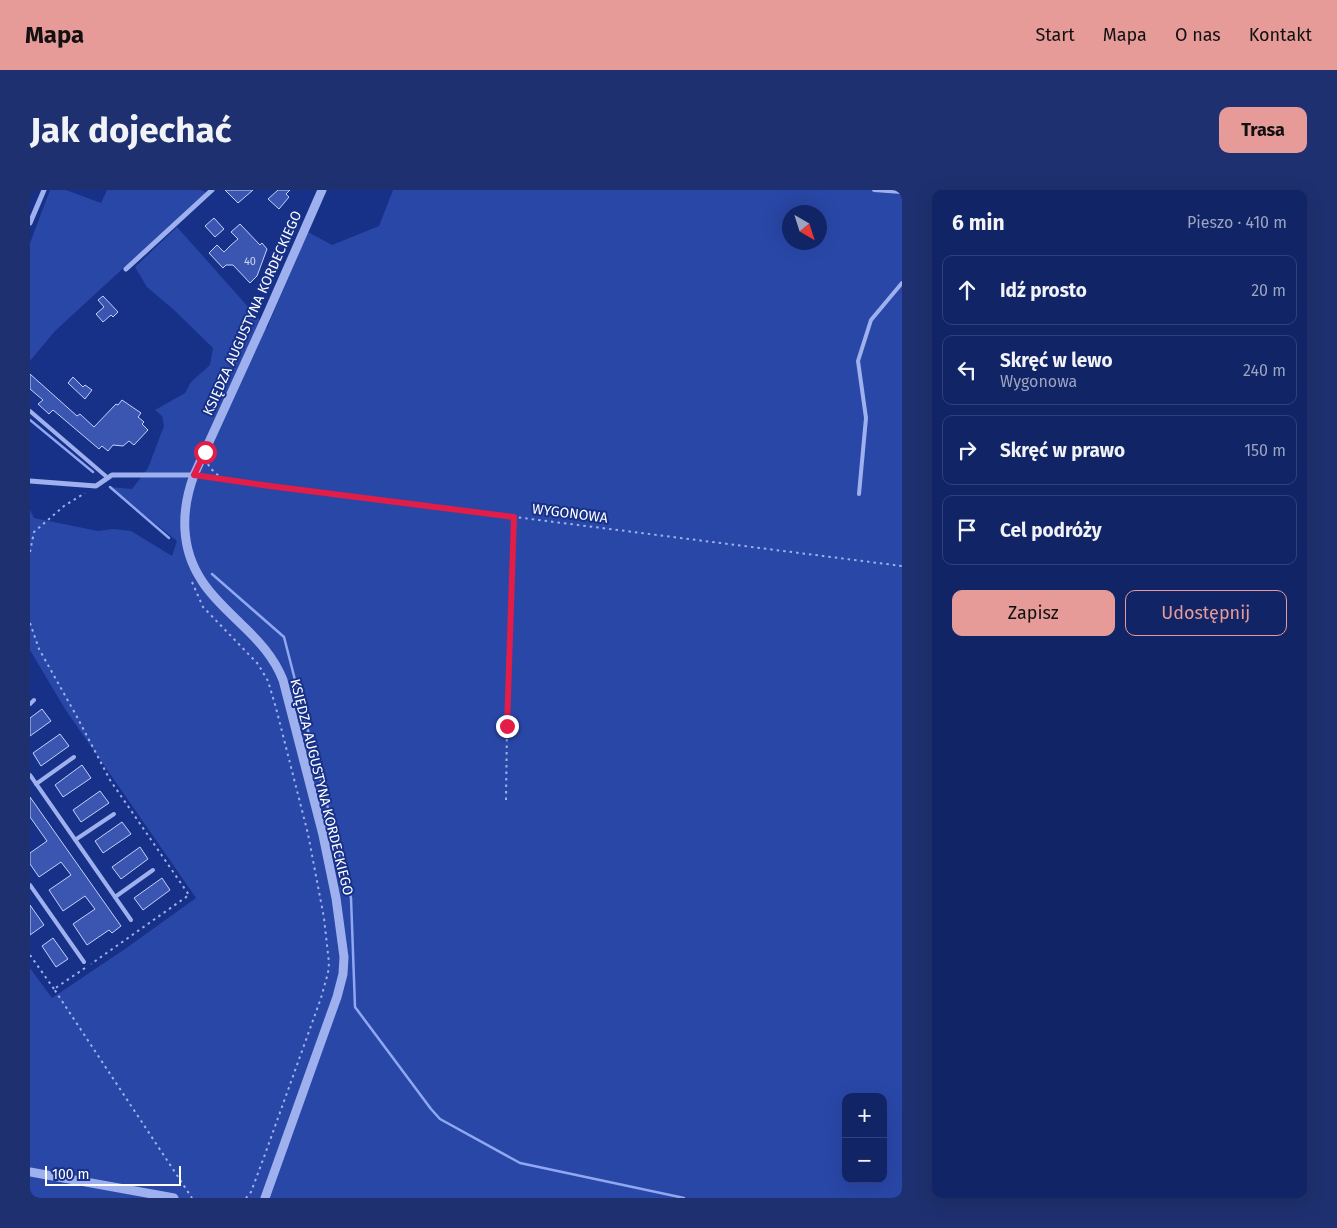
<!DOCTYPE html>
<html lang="pl">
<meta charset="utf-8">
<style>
:root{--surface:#112466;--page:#1e306f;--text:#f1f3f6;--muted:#9ca4bf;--line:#30417a;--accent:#e69b98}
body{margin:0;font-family:"Fira Sans",sans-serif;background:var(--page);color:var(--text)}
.controls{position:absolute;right:15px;bottom:15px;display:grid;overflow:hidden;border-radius:10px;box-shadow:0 5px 20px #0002}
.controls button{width:45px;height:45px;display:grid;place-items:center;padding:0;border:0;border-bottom:1px solid var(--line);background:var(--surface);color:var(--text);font:25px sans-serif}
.compass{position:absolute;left:752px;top:15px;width:45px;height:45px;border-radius:50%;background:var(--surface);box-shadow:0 5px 20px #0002;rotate:141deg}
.scale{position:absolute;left:15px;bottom:12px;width:136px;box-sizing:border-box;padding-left:5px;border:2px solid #fff;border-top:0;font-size:14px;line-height:18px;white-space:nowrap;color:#fff;-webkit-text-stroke:4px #173088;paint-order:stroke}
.stop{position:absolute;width:15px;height:15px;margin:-11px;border:4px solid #e11d48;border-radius:50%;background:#fff}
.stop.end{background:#e11d48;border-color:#fff;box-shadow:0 1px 5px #0008}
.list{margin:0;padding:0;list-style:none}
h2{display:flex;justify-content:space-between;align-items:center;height:65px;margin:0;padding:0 20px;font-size:21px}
h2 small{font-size:16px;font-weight:400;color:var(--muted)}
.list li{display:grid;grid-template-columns:32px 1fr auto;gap:15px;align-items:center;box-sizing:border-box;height:70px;margin:0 10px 10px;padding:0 10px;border:1px solid var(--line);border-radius:10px}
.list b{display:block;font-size:19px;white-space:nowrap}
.list p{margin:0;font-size:16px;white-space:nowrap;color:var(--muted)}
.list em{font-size:16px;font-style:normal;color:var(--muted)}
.actions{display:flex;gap:10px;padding:15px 20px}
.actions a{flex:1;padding:11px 0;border:1px solid var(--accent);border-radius:10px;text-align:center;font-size:18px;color:var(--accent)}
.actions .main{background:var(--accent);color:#111}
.icon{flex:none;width:28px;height:28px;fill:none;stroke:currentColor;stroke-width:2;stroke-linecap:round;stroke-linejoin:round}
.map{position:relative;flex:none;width:872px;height:1008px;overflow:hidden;border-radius:10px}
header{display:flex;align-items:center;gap:30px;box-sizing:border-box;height:70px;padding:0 25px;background:var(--accent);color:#111}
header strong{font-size:24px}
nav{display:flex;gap:28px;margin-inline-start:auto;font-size:18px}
.intro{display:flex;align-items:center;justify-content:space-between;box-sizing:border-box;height:120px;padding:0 30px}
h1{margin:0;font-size:35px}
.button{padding:12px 22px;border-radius:10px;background:var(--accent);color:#111;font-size:18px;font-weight:700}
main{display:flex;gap:30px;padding:0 30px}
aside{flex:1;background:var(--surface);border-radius:10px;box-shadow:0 5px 20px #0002}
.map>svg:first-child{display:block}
.green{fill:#2947a7;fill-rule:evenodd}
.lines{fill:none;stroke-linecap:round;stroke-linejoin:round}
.stream{stroke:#90a8f1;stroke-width:2.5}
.building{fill:#3b56b0;stroke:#c4d1fa}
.path{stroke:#9eb1ee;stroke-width:2;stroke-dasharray:2.5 4;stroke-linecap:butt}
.service{stroke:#9eb1ee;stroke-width:4}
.minor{stroke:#9eb1ee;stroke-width:5}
.tertiary{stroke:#9eb1ee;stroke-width:9}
.route{stroke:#e11d48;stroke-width:6}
.labels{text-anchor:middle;stroke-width:4;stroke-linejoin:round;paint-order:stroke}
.number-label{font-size:11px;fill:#ced5eb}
.street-label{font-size:14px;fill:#fff;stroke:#173088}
</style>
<header>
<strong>Mapa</strong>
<nav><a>Start</a><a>Mapa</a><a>O nas</a><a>Kontakt</a></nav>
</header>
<div class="intro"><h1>Jak dojechać</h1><a class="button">Trasa</a></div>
<main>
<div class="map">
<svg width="872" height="1008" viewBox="0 0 872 1008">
<rect width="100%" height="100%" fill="#173088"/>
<!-- green -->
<g class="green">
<path d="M20,0H36L71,13L77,0H171L176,2L25,141L0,171V53Z"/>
<path d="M363,0H872V1008H0V778L22,808L95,759L166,708L35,519L0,460V320L4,328L68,341L83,339L101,341L142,366L147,351L80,297L102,299L118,278L134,236L132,226L125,220L155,203L161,192L180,175L183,158L144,120L117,97L105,77L147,37L237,138L278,42L302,55L349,36ZM759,22H789V52H759ZM816,907H853V989H816Z"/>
</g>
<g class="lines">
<!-- stream -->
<g class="stream">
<path d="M0,230L63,282"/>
<path d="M80,297L139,348"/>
<path d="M182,384L254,447L321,708L325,817L401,919L410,929L490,973L654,1008"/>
</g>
</g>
<!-- building -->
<g class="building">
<path d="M195,0H223L208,13Z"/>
<path d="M248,0H260L256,4L259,7L249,19L238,9Z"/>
<path d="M184,28L194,39L185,47L175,36Z"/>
<path d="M210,34L230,55L232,53L237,59L227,86L220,93L203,75H196L193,78L179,63L187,55L194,62L201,55L208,49L201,42Z"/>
<path d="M73,106L88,122L83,127L81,125L73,132L66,124L74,117L68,110Z"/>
<path d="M0,184L47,226L50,224L64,237L86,214L88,215L92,210L111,223L108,227L114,232L112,234L118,240L104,255L99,251L93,256L83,255L78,261L72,256L69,259L23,220L19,224L8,214L13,210L0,199Z"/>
<path d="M43,187L53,197L55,195L62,200L55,209L38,193Z"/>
<path d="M12,519L21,531L0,546V528Z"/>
<path d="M30,544L39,556L11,576L3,563Z"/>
<path d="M52,575L61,588L33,607L25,595Z"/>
<path d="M70,601L79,613L51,632L43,620Z"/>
<path d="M0,607L91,736L82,743L79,740L57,755L43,734L65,719L55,706L33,721L19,700L41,685L31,672L9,687L0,674V663L17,651L0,627Z"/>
<path d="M92,632L101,644L73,663L65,651Z"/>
<path d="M110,657L118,669L91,689L82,677Z"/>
<path d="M132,688L140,700L113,720L104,708Z"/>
<path d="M0,715L14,735L0,745Z"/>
<path d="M23,748L38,769L26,777L12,756Z"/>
</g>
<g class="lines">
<!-- path -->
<g class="path">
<path d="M178,274L180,278L191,288"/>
<path d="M173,286L240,296L872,376"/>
<path d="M0,362L4,342L34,316L55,303"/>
<path d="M162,392L173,417L228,474L238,491L246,518L278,644L294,728L299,773L298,783L291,808L234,967L221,1002L216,1008"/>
<path d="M0,433L9,459L46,525L80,590L159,705L61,774"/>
<path d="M476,610L477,536L484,327"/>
<path d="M0,765L24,799"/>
<path d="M55,778L24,799L162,1008"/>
</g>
<!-- service -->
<g class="service">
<path d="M844,0L872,2"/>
<path d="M0,221L78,288"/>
<path d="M829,304L836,228L828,171L841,130L872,93"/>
<path d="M0,514L4,510"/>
<path d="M0,585L101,730"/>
<path d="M6,594L44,567"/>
<path d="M45,650L84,624"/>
<path d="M0,695L54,772"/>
<path d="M85,707L123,680"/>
</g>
<!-- minor -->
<g class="minor">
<path d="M0,33L14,0"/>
<path d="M96,79L182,0"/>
<path d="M0,291L66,296L82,285H164"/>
</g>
<!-- tertiary -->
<g class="tertiary">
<path d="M0,982L144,1008"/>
<path d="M235,1008L307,807L313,784L314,767L306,708L293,645L253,490C244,467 228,450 210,433C197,420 182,407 172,391C150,358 151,320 164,285L237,125L292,0"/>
</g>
</g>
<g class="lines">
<!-- route -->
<path class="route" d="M175,262L164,285L240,296L484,327L477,536"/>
</g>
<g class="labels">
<!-- number labels -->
<g class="number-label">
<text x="220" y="75">40</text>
</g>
<!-- street labels -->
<g class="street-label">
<text transform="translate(222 123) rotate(-66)" y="5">KSIĘDZA AUGUSTYNA KORDECKIEGO</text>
<text transform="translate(540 323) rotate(7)" y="5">WYGONOWA</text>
<text transform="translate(292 597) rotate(76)" y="5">KSIĘDZA AUGUSTYNA KORDECKIEGO</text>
</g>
</g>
</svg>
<div class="controls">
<button>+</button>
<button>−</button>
</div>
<svg class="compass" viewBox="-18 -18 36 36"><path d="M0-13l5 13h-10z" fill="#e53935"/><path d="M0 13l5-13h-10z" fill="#9ca4bf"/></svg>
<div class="scale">100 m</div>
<div class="stop" style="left:175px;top:262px"></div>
<div class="stop end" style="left:477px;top:536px"></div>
</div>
<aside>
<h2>6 min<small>Pieszo · 410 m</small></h2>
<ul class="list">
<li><svg class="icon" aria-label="ahead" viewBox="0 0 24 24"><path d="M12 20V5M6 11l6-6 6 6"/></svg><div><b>Idź prosto</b></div><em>20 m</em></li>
<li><svg class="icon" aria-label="left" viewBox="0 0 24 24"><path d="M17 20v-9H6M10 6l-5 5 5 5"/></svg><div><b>Skręć w lewo</b><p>Wygonowa</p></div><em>240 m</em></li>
<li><svg class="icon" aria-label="right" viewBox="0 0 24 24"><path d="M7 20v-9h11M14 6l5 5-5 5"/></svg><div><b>Skręć w prawo</b></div><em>150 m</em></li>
<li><svg class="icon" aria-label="arrive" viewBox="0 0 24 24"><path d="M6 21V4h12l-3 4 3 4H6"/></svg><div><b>Cel podróży</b></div></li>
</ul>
<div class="actions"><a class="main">Zapisz</a><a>Udostępnij</a></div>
</aside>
</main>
